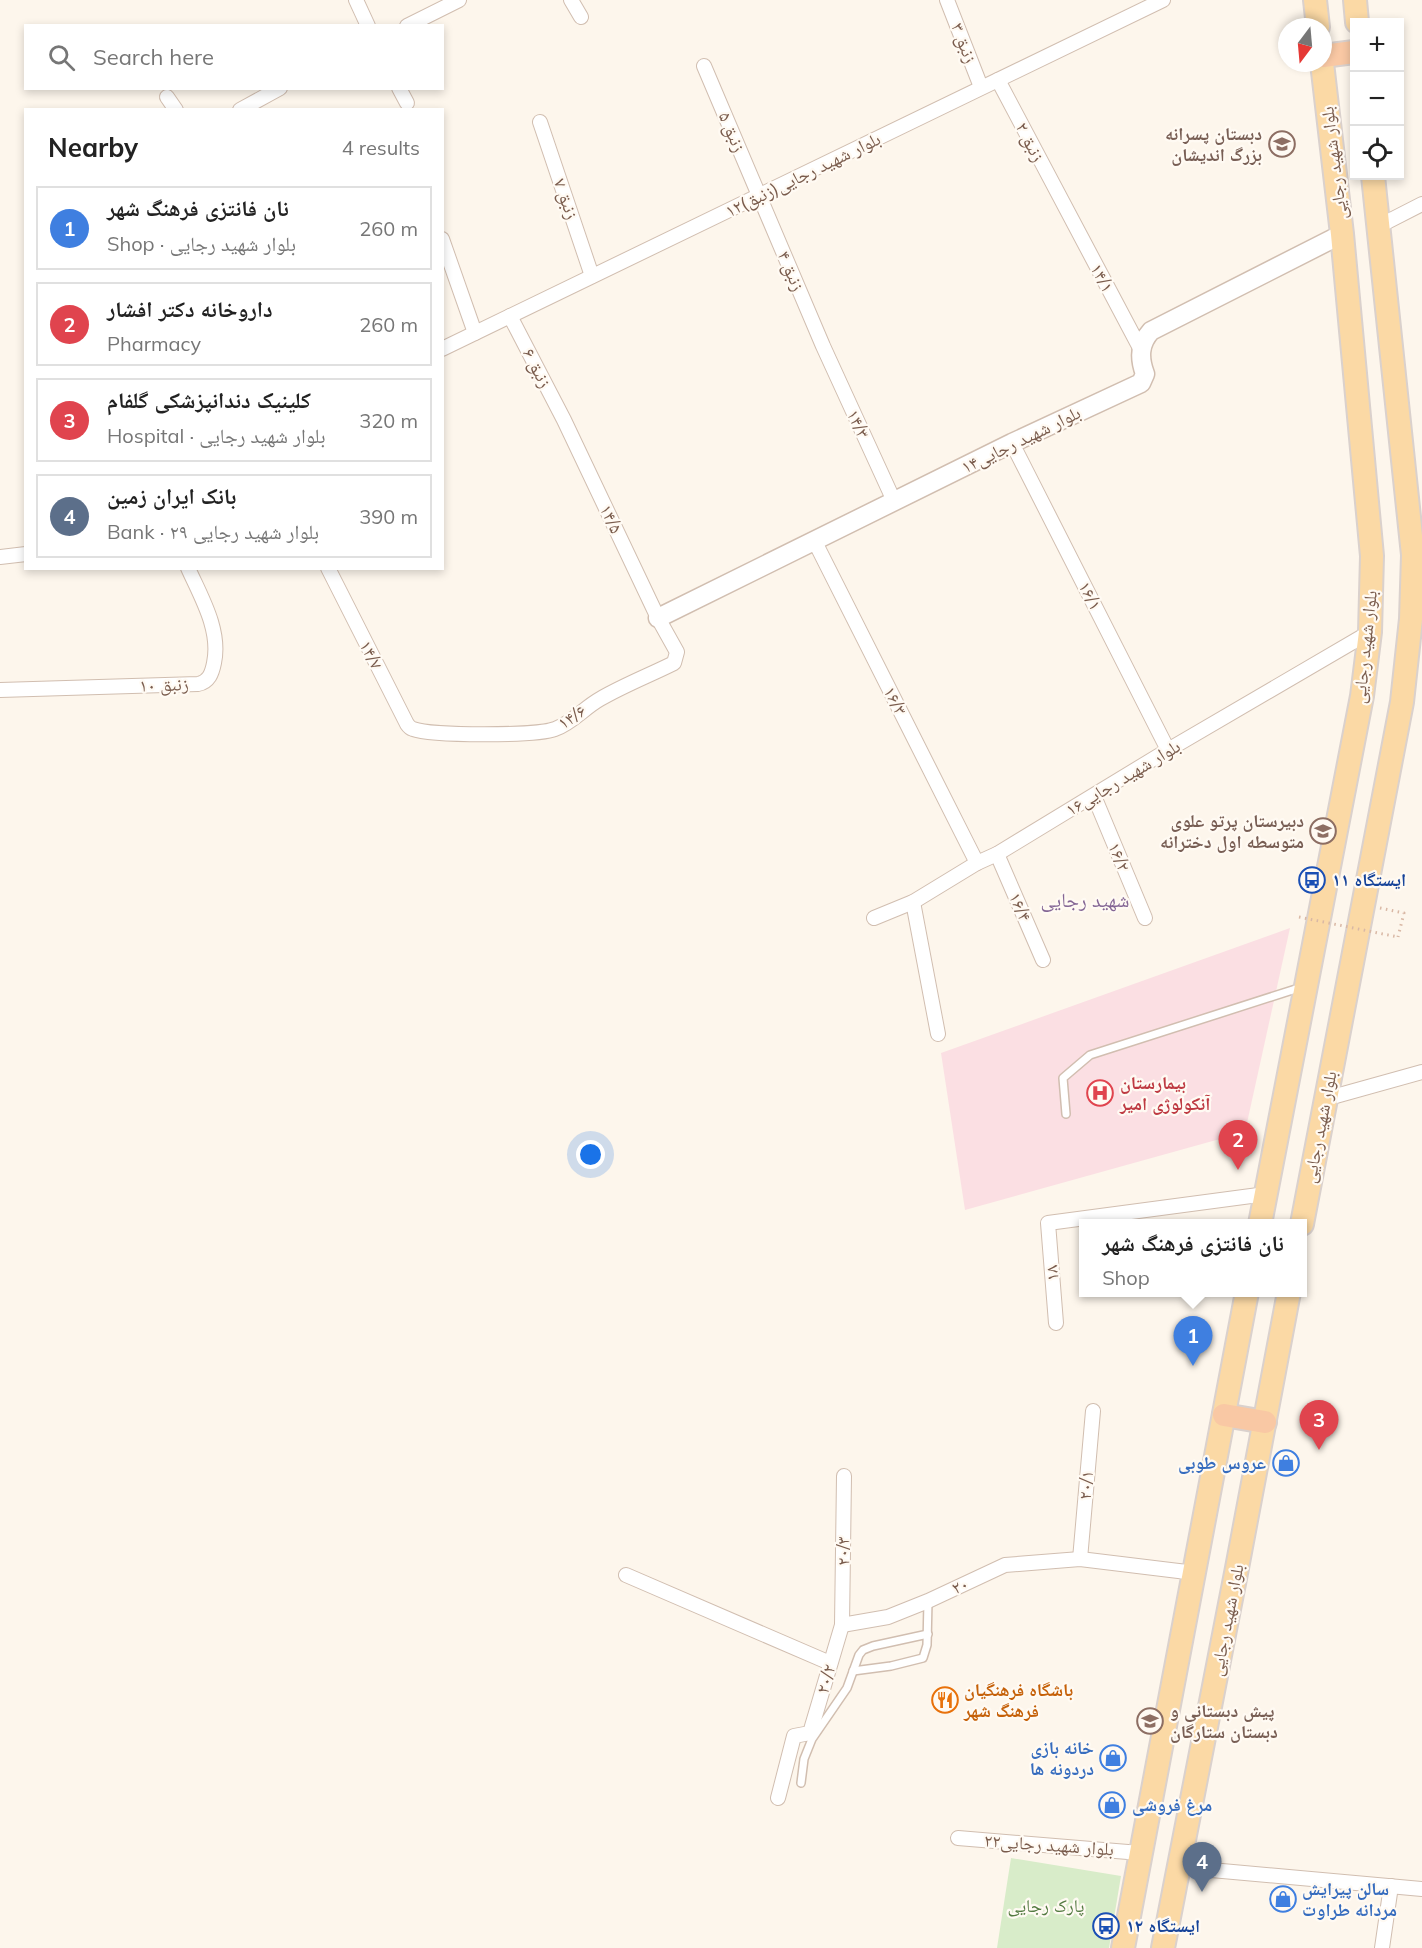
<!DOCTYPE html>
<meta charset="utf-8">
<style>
:root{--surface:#fff;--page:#f2f2f2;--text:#222;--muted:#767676;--line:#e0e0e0;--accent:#d93025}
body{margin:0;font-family:Mulish,"Noto Naskh Arabic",sans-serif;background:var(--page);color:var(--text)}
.controls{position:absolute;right:18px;top:18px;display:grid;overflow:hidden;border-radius:0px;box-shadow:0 3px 9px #0003}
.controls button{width:54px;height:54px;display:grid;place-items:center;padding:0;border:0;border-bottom:2px solid var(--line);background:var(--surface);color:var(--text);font:30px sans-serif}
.compass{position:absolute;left:1278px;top:18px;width:54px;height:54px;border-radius:50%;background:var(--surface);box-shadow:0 3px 9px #0003;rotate:196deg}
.you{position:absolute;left:591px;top:1155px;width:21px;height:21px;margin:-15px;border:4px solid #fff;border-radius:50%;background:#1a73e8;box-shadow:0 0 0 9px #1a73e833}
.badge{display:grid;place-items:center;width:39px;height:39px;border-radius:50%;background:var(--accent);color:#fff;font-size:20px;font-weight:700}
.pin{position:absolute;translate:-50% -50px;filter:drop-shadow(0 2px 3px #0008)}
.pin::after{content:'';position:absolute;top:32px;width:21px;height:18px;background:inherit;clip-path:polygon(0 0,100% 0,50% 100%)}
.popup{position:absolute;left:1079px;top:1219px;width:228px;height:78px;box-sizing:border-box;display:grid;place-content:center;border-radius:0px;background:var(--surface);filter:drop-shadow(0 2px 4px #0005);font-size:20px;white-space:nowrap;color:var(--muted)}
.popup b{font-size:22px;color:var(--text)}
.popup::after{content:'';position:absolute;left:50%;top:100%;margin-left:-12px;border:12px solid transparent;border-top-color:var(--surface)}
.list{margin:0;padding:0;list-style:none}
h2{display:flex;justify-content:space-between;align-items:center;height:78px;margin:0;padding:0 24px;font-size:26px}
h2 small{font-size:20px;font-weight:400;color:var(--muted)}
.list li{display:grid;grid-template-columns:39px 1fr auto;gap:18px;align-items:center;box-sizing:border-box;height:84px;margin:0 12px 12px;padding:0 12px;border:2px solid var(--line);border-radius:0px}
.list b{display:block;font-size:22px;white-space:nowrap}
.list p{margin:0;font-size:20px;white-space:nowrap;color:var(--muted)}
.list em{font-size:20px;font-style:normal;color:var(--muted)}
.icon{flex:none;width:33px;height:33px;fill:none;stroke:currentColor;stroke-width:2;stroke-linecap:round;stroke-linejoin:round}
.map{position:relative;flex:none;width:1422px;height:1948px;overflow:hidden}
.search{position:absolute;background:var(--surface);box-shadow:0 3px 9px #0003;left:24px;top:24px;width:420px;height:66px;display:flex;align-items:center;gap:15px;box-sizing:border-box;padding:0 21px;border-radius:0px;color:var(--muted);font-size:22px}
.panel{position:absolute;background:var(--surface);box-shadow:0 3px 9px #0003;left:24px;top:108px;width:420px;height:462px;border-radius:0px}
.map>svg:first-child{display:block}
.medical{fill:#fbdfe3}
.green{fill:#d8ecc9}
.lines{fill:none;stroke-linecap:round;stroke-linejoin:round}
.service-casing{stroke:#d1beb0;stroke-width:10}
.minor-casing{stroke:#d1beb0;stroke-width:16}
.tertiary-casing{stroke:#d1beb0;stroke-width:21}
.primary-casing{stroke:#dad1cd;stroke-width:26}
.trunk-casing{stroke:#dad1cd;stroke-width:26}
.path{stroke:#d9b8a5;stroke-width:3;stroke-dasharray:1.5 4.5;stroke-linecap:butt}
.service{stroke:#fff;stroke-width:7}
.minor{stroke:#fff;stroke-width:14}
.tertiary{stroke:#fff;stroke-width:18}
.primary{stroke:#fbd9a5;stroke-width:22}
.trunk{stroke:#f9c8a4;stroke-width:22}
.path-bridge{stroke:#d9b8a5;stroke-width:3;stroke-dasharray:1.5 4.5;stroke-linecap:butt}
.labels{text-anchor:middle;stroke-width:4.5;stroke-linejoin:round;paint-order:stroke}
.street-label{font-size:18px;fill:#7a5c4d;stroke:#fffaf3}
.education-label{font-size:18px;font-weight:bold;fill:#785e54;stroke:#fffaf3;text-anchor:end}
.transit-label{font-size:18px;font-weight:bold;fill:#164399;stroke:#fffaf3;text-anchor:start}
.health-label{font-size:18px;font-weight:bold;fill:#be3a42;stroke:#fffaf3;text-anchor:start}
.shop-label{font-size:18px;font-weight:bold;fill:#366cbe;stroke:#fffaf3;text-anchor:end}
.food-label{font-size:18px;font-weight:bold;fill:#c56008;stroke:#fffaf3;text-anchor:start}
.park-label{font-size:18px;fill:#537a41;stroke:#fffaf3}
.neighbourhood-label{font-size:20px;fill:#846695;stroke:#fffaf3}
</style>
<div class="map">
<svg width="1422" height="1948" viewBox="0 0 1422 1948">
<rect width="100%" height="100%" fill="#fdf6ec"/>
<!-- medical -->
<path class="medical" d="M1290,928L1245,1132L965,1210L941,1053Z"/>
<!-- green -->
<path class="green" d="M1011,1858L1121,1876L1109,1948H997Z"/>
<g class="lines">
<!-- service casing -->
<g class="service-casing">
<g id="service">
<path d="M1066,1114L1063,1078L1090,1055L1302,987"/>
<path d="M853,1671L891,1666L923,1658L927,1645L928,1601"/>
<path d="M801,1783L804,1759L812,1739L847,1688L859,1655L863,1650L873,1646L928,1634"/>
</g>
</g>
<!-- minor casing -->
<g class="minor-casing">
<g id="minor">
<path d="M356,0L368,26"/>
<path d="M571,0L581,17"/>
<path d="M947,0L981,87"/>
<path d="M407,26L459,0"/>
<path d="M704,66L823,346L894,501"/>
<path d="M998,80L1141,350"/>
<path d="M399,88L407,103"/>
<path d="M167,97L176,110"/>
<path d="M240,110L280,88"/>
<path d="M540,122L592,276"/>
<path d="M1379,226L1422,204"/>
<path d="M442,239L475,333"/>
<path d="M442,349L1163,0"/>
<path d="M1012,443L1168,750"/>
<path d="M814,540L977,863"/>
<path d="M0,557L26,554"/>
<path d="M328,568L407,724C409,727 410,728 413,729C431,736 537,736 555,729C572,723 584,708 600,699C624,685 650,675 674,663L677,652L658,618L564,420L510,316"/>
<path d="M0,690L198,684C209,682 212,673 214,663C221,630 201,597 188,568"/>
<path d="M1094,796L1145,918"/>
<path d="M997,854L1043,960"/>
<path d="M913,902L938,1034"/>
<path d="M874,918L913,902L977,863L997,854L1168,750L1370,632"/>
<path d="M1325,1099L1422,1072"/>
<path d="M1056,1323L1048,1223L1266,1194"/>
<path d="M1080,1559L1093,1411"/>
<path d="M626,1575L830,1663"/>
<path d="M842,1625L888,1617L928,1601L1005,1565L1080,1559L1195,1573"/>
<path d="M778,1798L794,1736L810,1733L842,1625L844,1476"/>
<path d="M958,1838L1140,1853"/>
<path d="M1178,1867L1422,1889"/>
<path d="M1382,1948L1391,1886"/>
</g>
</g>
<!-- tertiary casing -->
<g class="tertiary-casing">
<path id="tertiary" d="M658,618L1012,443L1141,383L1145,374C1139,358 1139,344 1151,331L1342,234"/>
</g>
<!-- primary casing -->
<g class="primary-casing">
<g id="primary">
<path d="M1315,0L1318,27"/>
<path d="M1355,0L1357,22"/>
<path d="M1260,1224L1362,696L1370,632L1372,556L1342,234L1322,63"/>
<path d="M1302,1224L1402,702L1411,619L1413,555L1373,176"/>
<path d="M1123,1948L1247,1292"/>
<path d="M1163,1948L1237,1568L1289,1292"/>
</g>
</g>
<!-- trunk casing -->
<g class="trunk-casing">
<g id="trunk">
<path d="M1323,56L1354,52"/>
<path d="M1224,1415L1265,1422"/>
</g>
</g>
<!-- path -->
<path class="path" d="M1380,908L1404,913L1398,937"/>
<!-- service -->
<use href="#service" class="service"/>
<!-- minor -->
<use href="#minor" class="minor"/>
<!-- tertiary -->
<use href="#tertiary" class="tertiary"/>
<!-- primary -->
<use href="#primary" class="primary"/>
<!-- trunk -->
<use href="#trunk" class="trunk"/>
<!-- path-bridge -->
<path class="path-bridge" d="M1299,917L1398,937"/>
</g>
<!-- icons -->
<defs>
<g id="school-ring" transform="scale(1.35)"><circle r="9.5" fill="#fffaf3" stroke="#8d6e63" stroke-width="1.5"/><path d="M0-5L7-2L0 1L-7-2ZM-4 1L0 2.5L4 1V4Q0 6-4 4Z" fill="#8d6e63"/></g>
<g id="bus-ring" transform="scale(1.35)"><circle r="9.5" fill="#fffaf3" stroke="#1a4fb4" stroke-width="1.5"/><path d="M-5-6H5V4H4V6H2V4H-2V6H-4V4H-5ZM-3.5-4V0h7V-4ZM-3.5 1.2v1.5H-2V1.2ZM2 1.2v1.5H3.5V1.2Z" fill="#1a4fb4"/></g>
<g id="hospital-ring" transform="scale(1.35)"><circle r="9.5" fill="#fffaf3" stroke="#e0444e" stroke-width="1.5"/><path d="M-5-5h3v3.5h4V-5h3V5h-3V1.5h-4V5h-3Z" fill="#e0444e"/></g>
<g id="shop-ring" transform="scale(1.35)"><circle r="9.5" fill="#fffaf3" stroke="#3f7fe0" stroke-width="1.5"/><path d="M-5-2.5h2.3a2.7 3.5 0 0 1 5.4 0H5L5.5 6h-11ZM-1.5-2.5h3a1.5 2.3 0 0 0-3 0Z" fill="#3f7fe0"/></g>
<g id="restaurant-ring" transform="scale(1.35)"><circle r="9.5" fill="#fffaf3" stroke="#e8710a" stroke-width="1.5"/><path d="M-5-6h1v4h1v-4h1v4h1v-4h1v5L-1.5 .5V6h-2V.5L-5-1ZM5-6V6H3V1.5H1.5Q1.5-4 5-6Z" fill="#e8710a"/></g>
</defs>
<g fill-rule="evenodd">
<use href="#school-ring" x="1282" y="144"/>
<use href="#school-ring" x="1323" y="831"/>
<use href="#bus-ring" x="1312" y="880"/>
<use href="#hospital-ring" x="1100" y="1093"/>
<use href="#shop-ring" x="1286" y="1463"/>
<use href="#restaurant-ring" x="945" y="1700"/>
<use href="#school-ring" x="1150" y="1721"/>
<use href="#shop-ring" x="1113" y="1758"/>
<use href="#shop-ring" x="1112" y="1805"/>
<use href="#shop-ring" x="1283" y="1899"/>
<use href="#bus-ring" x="1106" y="1926"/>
</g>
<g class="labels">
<!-- street labels -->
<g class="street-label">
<text transform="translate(964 43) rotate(69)" y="6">زنبق ۳</text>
<text transform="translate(732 132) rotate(67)" y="6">زنبق ۵</text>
<text transform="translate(1030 142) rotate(63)" y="6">زنبق ۲</text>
<text transform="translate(1334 163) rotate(-97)" y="6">بلوار شهید رجایی</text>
<text transform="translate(803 175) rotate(-26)" y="6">۱۲بلوار شهید رجایی(زنبق)</text>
<text transform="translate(566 199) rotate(71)" y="6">زنبق ۷</text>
<text transform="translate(791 271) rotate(67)" y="6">زنبق ۴</text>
<text transform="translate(1102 278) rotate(62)" y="6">۱۴/۱</text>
<text transform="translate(537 368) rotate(63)" y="6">زنبق ۶</text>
<text transform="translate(858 424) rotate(65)" y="6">۱۴/۳</text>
<text transform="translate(1021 440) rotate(-26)" y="6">بلوار شهید رجایی۱۴</text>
<text transform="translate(611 519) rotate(65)" y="6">۱۴/۵</text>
<text transform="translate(1090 596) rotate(63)" y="6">۱۶/۱</text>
<text transform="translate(1365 647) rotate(-84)" y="6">بلوار شهید رجایی</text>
<text transform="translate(371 655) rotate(63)" y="6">۱۴/۷</text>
<text transform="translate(164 685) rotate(-2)" y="6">زنبق ۱۰</text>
<text transform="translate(895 701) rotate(63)" y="6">۱۶/۳</text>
<text transform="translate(572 717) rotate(-33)" y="6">۱۴/۶</text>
<text transform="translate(1123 778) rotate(-31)" y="6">بلوار شهید رجایی۱۶</text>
<text transform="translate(1119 857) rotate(67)" y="6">۱۶/۲</text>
<text transform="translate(1020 907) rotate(66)" y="6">۱۶/۴</text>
<text transform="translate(1320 1127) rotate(-79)" y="6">بلوار شهید رجایی</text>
<text transform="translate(1052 1273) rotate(-95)" y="6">۱۸</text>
<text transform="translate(1086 1485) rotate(-85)" y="6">۲۰/۱</text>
<text transform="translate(843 1551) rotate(-90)" y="6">۲۰/۳</text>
<text transform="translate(960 1586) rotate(-25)" y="6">۲۰</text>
<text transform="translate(1227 1620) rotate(-79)" y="6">بلوار شهید رجایی</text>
<text transform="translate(826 1679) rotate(-74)" y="6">۲۰/۲</text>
<text transform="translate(1049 1845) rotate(4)" y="6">بلوار شهید رجایی۲۲</text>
</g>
<!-- education labels -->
<g class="education-label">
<text x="1262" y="140">دبستان پسرانه<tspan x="1262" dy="21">بزرگ اندیشان</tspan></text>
<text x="1304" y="827">دبیرستان پرتو علوی<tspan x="1304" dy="21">متوسطه اول دخترانه</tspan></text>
<text x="1170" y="1717" text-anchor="start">پیش دبستانی و<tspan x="1170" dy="21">دبستان ستارگان</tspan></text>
</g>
<!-- transit labels -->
<g class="transit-label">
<text x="1332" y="886">ایستگاه ۱۱</text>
<text x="1126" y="1932">ایستگاه ۱۲</text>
</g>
<!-- health labels -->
<g class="health-label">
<text x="1120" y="1089">بیمارستان<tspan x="1120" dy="21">آنکولوژی امیر</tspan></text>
</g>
<!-- shop labels -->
<g class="shop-label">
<text x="1266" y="1469">عروس طوبی</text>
<text x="1094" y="1754">خانه بازی<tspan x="1094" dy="21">دردونه ها</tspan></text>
<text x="1132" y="1811" text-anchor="start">مرغ فروشی</text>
<text x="1302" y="1895" text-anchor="start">سالن پیرایش<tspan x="1302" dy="21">مردانه طراوت</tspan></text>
</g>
<!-- food labels -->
<g class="food-label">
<text x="964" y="1696">باشگاه فرهنگیان<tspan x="964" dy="21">فرهنگ شهر</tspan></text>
</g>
<!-- park labels -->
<g class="park-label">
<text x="1046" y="1912">پارک رجایی</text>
</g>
<!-- neighbourhood labels -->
<g class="neighbourhood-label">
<text x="1085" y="907">شهید رجایی</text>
</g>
</g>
</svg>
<div class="controls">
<button>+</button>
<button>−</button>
<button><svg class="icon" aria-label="locate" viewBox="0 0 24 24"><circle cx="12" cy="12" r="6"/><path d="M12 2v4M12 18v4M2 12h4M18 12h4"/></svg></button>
</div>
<svg class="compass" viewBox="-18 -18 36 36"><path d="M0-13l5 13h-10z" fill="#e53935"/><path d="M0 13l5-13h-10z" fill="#767676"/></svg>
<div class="you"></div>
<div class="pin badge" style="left:1193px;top:1366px;background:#3f7fe0">1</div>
<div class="popup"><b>نان فانتزی فرهنگ شهر</b>Shop</div>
<div class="pin badge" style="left:1238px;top:1170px;background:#e0444e">2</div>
<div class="pin badge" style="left:1319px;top:1450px;background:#e0444e">3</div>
<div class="pin badge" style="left:1202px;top:1892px;background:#5c6f8a">4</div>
<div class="search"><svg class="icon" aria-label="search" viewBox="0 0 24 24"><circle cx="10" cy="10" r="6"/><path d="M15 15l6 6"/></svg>Search here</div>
<section class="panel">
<h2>Nearby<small>4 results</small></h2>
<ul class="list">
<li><span class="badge" style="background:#3f7fe0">1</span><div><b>نان فانتزی فرهنگ شهر</b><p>Shop · بلوار شهید رجایی</p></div><em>260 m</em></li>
<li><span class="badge" style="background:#e0444e">2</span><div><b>داروخانه دکتر افشار</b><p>Pharmacy</p></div><em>260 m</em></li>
<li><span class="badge" style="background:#e0444e">3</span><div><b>کلینیک دندانپزشکی گلفام</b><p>Hospital · بلوار شهید رجایی</p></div><em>320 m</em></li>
<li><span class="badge" style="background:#5c6f8a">4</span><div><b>بانک ایران زمین</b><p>Bank · ۲۹ بلوار شهید رجایی</p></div><em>390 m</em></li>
</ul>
</section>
</div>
